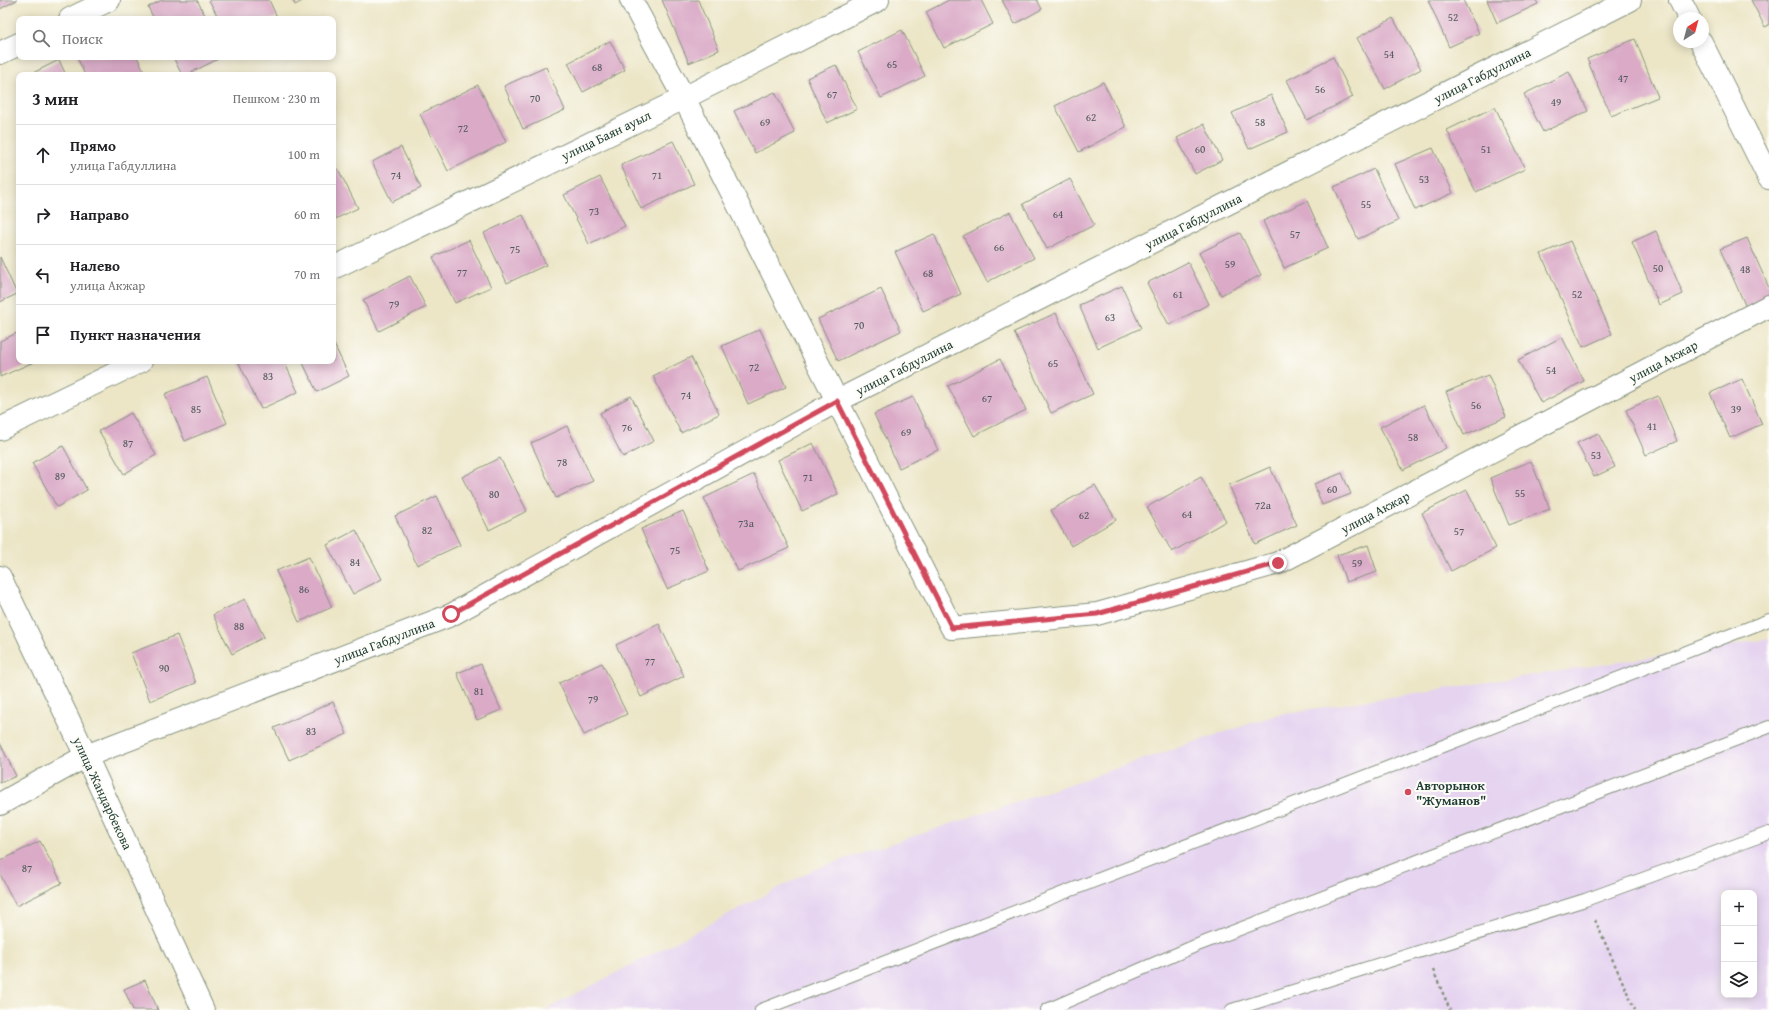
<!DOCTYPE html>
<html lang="ru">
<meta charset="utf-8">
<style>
:root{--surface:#fff;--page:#f2f2f2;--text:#202124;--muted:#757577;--line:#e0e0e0}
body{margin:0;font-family:"Gentium Book Plus",serif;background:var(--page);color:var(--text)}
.controls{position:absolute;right:12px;bottom:12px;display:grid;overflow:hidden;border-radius:8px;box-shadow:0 2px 10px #0003}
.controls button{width:36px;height:36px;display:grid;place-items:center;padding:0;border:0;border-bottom:1px solid var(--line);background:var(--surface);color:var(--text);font:20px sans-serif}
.compass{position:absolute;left:1673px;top:12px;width:36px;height:36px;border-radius:50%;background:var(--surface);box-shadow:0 2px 10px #0003;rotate:36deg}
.stop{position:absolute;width:12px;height:12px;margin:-9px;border:3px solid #d1495b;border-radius:50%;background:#fff}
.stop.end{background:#d1495b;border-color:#fff;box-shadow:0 1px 4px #0008}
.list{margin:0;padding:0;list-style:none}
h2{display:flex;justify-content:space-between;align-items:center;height:52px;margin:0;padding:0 16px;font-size:17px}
h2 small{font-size:13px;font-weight:400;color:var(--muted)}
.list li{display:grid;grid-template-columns:26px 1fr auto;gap:12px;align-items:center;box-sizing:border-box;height:60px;padding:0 16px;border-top:1px solid var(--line)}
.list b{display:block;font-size:15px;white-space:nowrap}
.list p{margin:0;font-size:13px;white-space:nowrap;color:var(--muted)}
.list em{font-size:13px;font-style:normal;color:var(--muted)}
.icon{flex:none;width:22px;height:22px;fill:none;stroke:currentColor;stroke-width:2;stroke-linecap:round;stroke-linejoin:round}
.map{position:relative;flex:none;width:1769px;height:1010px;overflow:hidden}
.search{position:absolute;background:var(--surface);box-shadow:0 2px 10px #0003;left:16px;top:16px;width:320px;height:44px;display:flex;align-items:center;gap:10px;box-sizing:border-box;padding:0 14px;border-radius:8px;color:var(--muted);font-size:15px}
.panel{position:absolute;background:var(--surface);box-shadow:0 2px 10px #0003;left:16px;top:72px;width:320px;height:292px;border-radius:8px}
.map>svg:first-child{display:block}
.built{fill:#e5d3f0;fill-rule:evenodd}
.building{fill:#daaac7}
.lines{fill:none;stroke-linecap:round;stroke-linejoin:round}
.lane-casing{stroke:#86927e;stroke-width:14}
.street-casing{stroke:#86927e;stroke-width:24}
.secondary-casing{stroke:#86927e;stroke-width:24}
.path{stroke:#86927e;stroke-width:2.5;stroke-dasharray:3 3;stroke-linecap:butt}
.lane{stroke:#fff;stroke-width:12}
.street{stroke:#fff;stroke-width:22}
.secondary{stroke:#fff;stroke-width:22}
.route{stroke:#d1495b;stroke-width:5}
.poi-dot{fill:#d1495b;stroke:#fdfcf7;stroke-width:1.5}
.labels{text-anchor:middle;stroke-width:4;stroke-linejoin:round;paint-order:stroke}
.number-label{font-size:11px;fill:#4e5859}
.street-label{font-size:13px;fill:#1f3d34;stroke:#fdfcf7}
.poi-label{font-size:13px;font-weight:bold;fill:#1f3d34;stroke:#fdfcf7;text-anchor:start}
</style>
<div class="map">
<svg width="1769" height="1010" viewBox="0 0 1769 1010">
<rect width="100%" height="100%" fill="#fdfcf7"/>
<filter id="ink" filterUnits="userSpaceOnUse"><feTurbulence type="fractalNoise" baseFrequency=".025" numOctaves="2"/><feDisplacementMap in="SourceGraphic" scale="8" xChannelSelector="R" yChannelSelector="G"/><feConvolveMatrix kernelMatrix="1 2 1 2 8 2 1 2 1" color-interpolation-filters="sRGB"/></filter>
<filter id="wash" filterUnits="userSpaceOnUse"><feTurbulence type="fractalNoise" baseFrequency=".012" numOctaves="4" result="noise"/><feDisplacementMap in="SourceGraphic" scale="16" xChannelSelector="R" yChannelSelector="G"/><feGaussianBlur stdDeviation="0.9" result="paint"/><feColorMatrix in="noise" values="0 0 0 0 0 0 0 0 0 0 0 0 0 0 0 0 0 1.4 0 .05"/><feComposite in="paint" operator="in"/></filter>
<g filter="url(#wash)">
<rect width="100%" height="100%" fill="#ece6c7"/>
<!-- built -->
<path class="built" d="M1769,639V1010H545L815,869L1279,714ZM1724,893H1754V995H1724Z"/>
<g id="blocks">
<!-- building -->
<g class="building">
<path d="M0,0H17L0,9Z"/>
<path d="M162,0H197L207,19H154L148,7Z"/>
<path d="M209,0H269L277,17L272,19H219Z"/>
<path d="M293,0H304L295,5Z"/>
<path d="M662,0H698L719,50L689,63Z"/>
<path d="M949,0H981L993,24L944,48L926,12Z"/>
<path d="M1002,0H1037L1042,9L1015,24Z"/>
<path d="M1428,0H1463L1479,33L1449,47Z"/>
<path d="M1487,0H1536L1538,4L1497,23Z"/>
<path d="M1751,0H1769V25L1765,27Z"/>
<path d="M1393,18L1421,69L1385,89L1357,38Z"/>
<path d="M902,30L925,76L881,98L858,52Z"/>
<path d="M1635,39L1658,97L1611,116L1587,59Z"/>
<path d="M610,41L625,70L583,92L568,63Z"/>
<path d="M77,57H137L146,75H85Z"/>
<path d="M173,57H222L186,75H182Z"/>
<path d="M1333,57L1353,97L1307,120L1287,80Z"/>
<path d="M59,60L66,75H29Z"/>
<path d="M836,65L857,109L827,123L807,78Z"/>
<path d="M546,67L565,110L523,129L504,86Z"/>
<path d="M1569,72L1588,111L1543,132L1524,94Z"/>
<path d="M1103,82L1126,127L1079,152L1055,106Z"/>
<path d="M478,85L506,142L448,171L420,114Z"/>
<path d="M775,92L795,133L755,153L734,111Z"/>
<path d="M1271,95L1288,132L1249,149L1232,113Z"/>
<path d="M1495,107L1525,169L1476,192L1447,130Z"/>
<path d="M1204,124L1222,160L1195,174L1177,138Z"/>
<path d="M673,141L694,184L641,209L621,165Z"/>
<path d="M401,147L421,188L392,202L372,162Z"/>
<path d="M1433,148L1453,193L1415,210L1395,164Z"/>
<path d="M338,169L358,208L333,220V172Z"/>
<path d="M1374,169L1398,221L1358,239L1334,187Z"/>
<path d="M600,177L625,226L589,244L564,195Z"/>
<path d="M1070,179L1094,225L1047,249L1023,204Z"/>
<path d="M1307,201L1328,248L1284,268L1263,221Z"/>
<path d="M1010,212L1034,258L987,282L963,236Z"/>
<path d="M523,215L546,265L507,283L484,233Z"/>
<path d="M1656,231L1683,294L1659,305L1632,242Z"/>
<path d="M1240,233L1261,275L1221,295L1199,253Z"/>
<path d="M934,234L961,294L923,311L895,252Z"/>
<path d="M1747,238L1769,288V297L1746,307L1720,249Z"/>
<path d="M469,240L491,287L455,303L433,257Z"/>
<path d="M1570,241L1612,334L1583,347L1541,254Z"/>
<path d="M0,257L17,294L0,302Z"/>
<path d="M1188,262L1209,304L1169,325L1147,283Z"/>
<path d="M410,276L426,307L379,331L363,300Z"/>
<path d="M1122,286L1141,328L1098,348L1079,305Z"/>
<path d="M881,289L901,331L838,361L818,319Z"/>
<path d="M1056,313L1093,394L1051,413L1014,332Z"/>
<path d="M760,329L786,387L748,404L722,346Z"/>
<path d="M19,332V361H36L0,377V341Z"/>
<path d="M1562,337L1584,381L1541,403L1518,360Z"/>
<path d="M333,342L349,376L317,392L302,361H333Z"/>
<path d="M691,357L719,414L681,433L653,376Z"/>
<path d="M1000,359L1026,410L974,436L948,386Z"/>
<path d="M238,361H284L298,392L261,409Z"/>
<path d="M1488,375L1506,417L1464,435L1446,392Z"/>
<path d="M207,377L227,423L185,441L165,394Z"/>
<path d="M1742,379L1762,424L1730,438L1710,393Z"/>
<path d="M631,396L654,441L623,457L600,413Z"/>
<path d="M1658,396L1677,441L1646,455L1626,410Z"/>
<path d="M913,397L938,450L899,468L874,414Z"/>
<path d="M1424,405L1446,448L1403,470L1380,427Z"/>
<path d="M131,413L156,455L124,474L99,431Z"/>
<path d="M567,426L593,481L556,498L531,443Z"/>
<path d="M1598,433L1615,467L1594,477L1577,443Z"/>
<path d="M813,443L838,494L802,511L778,460Z"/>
<path d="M63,446L87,490L57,507L32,463Z"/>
<path d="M500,458L527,511L489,530L462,477Z"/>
<path d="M1531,461L1550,509L1509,525L1490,478Z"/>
<path d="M1270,467L1297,525L1255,544L1229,485Z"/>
<path d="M1342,473L1351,494L1322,505L1314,484Z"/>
<path d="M754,474L789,548L738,571L704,498Z"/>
<path d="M1201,477L1226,521L1172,552L1147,507Z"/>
<path d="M1095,485L1116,520L1071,546L1051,510Z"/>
<path d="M1467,490L1496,548L1451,571L1422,513Z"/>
<path d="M437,496L460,545L417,565L395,516Z"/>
<path d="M683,511L709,571L667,589L641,529Z"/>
<path d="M356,530L382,579L353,594L327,545Z"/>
<path d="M1368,545L1377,572L1346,582L1337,555Z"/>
<path d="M309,557L332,607L299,622L276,571Z"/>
<path d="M245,599L264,637L232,654L213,615Z"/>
<path d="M659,624L684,676L641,697L616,645Z"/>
<path d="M177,635L196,683L150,701L131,653Z"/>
<path d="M602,663L627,714L584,735L559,683Z"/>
<path d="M481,664L501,710L477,720L457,673Z"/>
<path d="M333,702L347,734L289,760L274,728Z"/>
<path d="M0,743L16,776L0,783Z"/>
<path d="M40,841L62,883L16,906L0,874V861Z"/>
<path d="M145,980L158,1010H133L124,989Z"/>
</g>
</g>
</g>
<g filter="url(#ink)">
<use href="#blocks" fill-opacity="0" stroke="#86927e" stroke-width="1"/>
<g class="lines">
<!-- lane casing -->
<g class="lane-casing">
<g id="lane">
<path d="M761,1010L1769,620"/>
<path d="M1047,1010L1195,946L1769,727"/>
<path d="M1232,1010L1585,900L1769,833"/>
</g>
</g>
<!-- street casing -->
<g class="street-casing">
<g id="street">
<path d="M631,0L684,98L952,628L1097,614L1278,563L1769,306"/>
<path d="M1680,0L1689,18"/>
<path d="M70,19L109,0"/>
<path d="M1701,42L1769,178"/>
<path d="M0,53L19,44"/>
<path d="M333,268L684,98L878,0"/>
<path d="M0,429L141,361"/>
<path d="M0,804L86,756L451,615L837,401L1630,0"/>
</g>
</g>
<!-- secondary casing -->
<g class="secondary-casing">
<path id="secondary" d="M0,577L86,756L203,1010"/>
</g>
<!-- path -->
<g class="path">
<path d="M1595,920L1635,1010"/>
<path d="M1433,970L1450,1010"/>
</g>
<!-- lane -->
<use href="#lane" class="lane"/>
<!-- street -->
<use href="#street" class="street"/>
<!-- secondary -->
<use href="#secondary" class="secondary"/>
</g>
</g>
<g class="lines" filter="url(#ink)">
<!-- route -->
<path class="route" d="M451,614L837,401L952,628L1097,614L1278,563"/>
</g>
<!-- markers -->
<circle class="poi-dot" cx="1408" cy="792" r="4"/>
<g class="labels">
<!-- number labels -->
<g class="number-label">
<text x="1453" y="21">52</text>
<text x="1389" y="58">54</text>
<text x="892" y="68">65</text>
<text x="597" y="71">68</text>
<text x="1623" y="82">47</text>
<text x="1320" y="93">56</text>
<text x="832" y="98">67</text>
<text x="535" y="102">70</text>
<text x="1556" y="106">49</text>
<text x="1091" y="121">62</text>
<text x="765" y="126">69</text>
<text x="1260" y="126">58</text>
<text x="463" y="132">72</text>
<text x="1200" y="153">60</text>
<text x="1486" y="153">51</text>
<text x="396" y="179">74</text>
<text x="657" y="179">71</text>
<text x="1424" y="183">53</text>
<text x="1366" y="208">55</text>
<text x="594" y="215">73</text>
<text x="1058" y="218">64</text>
<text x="1295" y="238">57</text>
<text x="999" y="251">66</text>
<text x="515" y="253">75</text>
<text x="1230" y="268">59</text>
<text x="1658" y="272">50</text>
<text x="1745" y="273">48</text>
<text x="462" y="276">77</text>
<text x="928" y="277">68</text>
<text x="1178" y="298">61</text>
<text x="1577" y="298">52</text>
<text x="394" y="308">79</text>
<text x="1110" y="321">63</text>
<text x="859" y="329">70</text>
<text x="1053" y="367">65</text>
<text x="754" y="371">72</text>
<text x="1551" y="374">54</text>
<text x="268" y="380">83</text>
<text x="686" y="399">74</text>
<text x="987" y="402">67</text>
<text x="1476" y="409">56</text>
<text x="196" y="413">85</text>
<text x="1736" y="413">39</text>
<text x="1652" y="430">41</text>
<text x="627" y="431">76</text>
<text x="906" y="436">69</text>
<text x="1413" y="441">58</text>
<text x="128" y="447">87</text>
<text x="1596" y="459">53</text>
<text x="562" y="466">78</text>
<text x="60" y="480">89</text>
<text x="808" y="481">71</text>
<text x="1332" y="493">60</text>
<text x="1520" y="497">55</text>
<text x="494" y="498">80</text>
<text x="1263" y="509">72а</text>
<text x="1187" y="518">64</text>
<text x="1084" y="519">62</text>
<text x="746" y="527">73а</text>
<text x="427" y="534">82</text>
<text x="1459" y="535">57</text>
<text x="675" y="554">75</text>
<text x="355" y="566">84</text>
<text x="1357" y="567">59</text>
<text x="304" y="593">86</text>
<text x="239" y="630">88</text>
<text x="650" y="665">77</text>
<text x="164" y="672">90</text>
<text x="479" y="695">81</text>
<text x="593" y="703">79</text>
<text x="311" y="735">83</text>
<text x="27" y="872">87</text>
</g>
<!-- street labels -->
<g class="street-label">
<text transform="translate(1482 75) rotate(-27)" y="5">улица Габдуллина</text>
<text transform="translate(606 135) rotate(-26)" y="5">улица Баян ауыл</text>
<text transform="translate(1193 221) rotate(-27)" y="5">улица Габдуллина</text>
<text transform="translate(1663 361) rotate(-28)" y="5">улица Акжар</text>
<text transform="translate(904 367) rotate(-27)" y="5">улица Габдуллина</text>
<text transform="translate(1375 512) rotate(-28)" y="5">улица Акжар</text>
<text transform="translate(384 641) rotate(-21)" y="5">улица Габдуллина</text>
<text transform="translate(103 793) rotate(65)" y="5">улица Жандарбекова</text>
</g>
<!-- poi labels -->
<g class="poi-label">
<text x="1416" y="790">Авторынок<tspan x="1416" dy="15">"Жуманов"</tspan></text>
</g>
</g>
</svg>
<div class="controls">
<button>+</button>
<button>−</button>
<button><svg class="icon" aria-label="layers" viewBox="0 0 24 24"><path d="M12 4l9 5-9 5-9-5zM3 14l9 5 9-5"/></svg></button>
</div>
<svg class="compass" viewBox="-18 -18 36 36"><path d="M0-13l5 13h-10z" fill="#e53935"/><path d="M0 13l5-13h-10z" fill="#757577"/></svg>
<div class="stop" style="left:451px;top:614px"></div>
<div class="stop end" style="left:1278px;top:563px"></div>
<div class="search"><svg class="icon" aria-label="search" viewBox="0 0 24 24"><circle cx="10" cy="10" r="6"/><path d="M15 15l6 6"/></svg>Поиск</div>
<section class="panel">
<h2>3 мин<small>Пешком · 230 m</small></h2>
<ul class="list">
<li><svg class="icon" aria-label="ahead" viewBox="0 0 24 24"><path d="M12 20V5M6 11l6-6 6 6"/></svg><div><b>Прямо</b><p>улица Габдуллина</p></div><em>100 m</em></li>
<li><svg class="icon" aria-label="right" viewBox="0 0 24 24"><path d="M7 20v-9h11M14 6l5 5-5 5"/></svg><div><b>Направо</b></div><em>60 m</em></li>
<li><svg class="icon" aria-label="left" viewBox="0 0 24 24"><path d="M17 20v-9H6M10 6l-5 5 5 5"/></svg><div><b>Налево</b><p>улица Акжар</p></div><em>70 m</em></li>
<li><svg class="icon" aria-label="arrive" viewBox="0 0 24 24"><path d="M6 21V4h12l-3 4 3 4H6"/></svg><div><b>Пункт назначения</b></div></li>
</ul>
</section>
</div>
